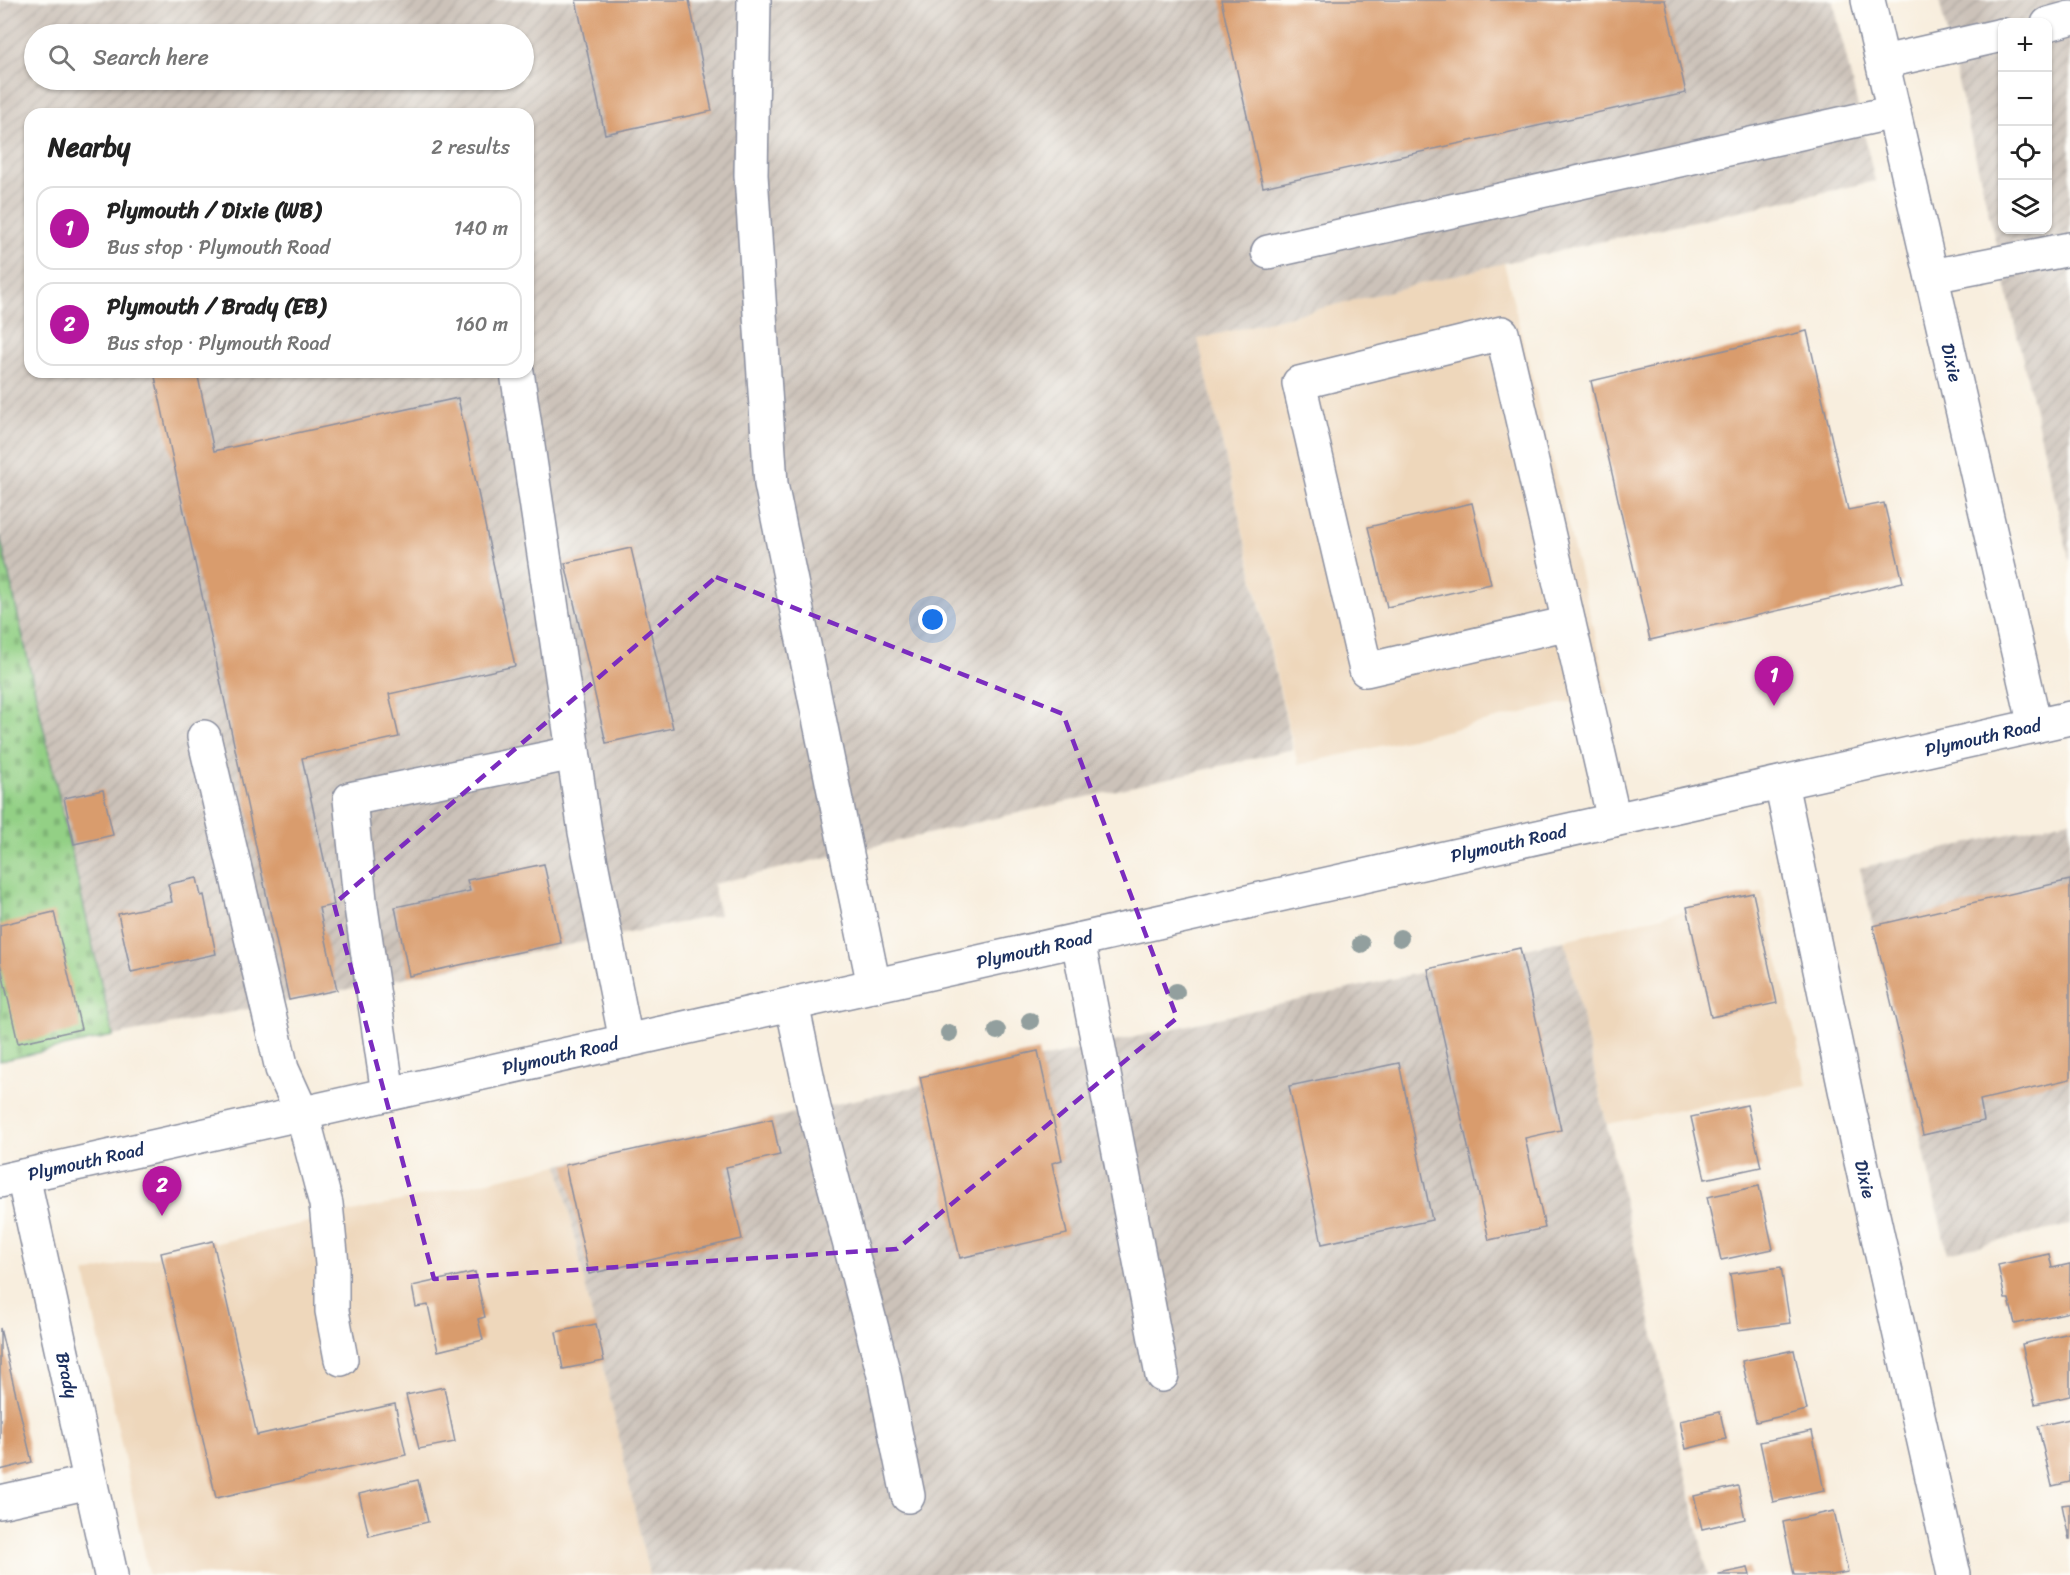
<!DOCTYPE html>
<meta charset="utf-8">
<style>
:root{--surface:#fff;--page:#f6f6f6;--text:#222;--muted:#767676;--line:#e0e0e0;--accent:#b5179e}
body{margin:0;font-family:Sriracha,sans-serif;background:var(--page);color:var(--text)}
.controls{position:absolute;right:18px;top:18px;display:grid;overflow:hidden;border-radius:12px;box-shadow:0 2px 4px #0004}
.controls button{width:54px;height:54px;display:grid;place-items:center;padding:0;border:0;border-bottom:2px solid var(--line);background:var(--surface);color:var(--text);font:30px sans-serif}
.you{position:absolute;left:933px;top:620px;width:21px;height:21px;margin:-15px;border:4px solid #fff;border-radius:50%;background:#1a73e8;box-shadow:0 0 0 9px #1a73e833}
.badge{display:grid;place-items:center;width:39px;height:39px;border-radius:50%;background:var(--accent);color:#fff;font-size:20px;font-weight:700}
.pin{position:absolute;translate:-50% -50px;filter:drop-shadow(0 2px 3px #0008)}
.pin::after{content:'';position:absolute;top:32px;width:21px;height:18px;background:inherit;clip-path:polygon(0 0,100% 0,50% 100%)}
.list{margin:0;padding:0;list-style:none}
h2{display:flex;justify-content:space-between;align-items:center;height:78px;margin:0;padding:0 24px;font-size:26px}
h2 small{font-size:20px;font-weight:400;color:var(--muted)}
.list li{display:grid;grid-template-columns:39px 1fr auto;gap:18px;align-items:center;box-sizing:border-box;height:84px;margin:0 12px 12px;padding:0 12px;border:2px solid var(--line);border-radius:18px}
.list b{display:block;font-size:22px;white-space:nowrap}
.list p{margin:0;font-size:20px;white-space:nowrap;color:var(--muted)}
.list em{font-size:20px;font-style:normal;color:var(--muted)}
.icon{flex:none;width:33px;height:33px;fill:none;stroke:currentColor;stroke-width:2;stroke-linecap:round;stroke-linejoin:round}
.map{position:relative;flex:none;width:2070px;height:1575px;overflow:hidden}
.search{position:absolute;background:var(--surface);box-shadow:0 2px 4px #0004;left:24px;top:24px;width:510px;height:66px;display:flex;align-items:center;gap:15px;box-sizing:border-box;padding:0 21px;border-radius:33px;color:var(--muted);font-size:22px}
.panel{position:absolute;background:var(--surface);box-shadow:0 2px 4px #0004;left:24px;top:108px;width:510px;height:270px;border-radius:18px}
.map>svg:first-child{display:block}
.built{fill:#eed7bb}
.industrial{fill:url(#industrial-furrows);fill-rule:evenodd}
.cemetery{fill:url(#cemetery-stones);stroke:#578072;stroke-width:1.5}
.building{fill:#d99c6d}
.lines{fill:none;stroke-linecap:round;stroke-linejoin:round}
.minor-casing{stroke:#8a8e9e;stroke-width:36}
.major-casing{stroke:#8a8e9e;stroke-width:36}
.minor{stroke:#fff;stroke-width:33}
.major{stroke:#fff;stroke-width:33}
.tree{fill:#929f9e}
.marked{fill:none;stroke:#7b2cbf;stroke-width:4.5;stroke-dasharray:12 8;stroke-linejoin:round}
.labels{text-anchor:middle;stroke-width:4.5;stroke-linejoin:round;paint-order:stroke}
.street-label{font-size:18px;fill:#1b2f5e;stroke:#fdfcf7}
</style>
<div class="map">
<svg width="2070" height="1575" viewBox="0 0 2070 1575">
<defs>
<pattern id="industrial-furrows" width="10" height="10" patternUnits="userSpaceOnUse" patternTransform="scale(1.5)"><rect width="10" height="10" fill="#ccc2b9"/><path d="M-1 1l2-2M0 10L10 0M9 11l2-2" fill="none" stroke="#afa7a1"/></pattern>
<pattern id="cemetery-stones" width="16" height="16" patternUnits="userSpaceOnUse" patternTransform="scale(1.5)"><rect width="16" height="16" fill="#93d085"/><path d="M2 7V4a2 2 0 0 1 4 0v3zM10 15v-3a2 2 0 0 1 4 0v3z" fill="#7eb375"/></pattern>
</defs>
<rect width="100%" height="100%" fill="#fdfcf7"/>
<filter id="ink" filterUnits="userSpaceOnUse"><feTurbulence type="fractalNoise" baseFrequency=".0167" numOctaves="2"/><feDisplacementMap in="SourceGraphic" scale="12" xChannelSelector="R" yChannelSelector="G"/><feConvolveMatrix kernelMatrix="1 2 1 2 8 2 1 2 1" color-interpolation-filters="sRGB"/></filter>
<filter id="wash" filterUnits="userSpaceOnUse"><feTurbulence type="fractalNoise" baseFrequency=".008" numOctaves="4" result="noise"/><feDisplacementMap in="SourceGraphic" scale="24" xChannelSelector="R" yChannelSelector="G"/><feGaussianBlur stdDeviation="1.35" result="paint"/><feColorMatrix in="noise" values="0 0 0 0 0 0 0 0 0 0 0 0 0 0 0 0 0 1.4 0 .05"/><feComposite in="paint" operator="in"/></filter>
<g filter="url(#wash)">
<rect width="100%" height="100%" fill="#f8eede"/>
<!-- built -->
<g class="built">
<path d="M1504,263L1609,693L1298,765L1198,339Z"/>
<path d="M1762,892L1807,1085L1607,1124L1565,940Z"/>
<path d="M559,1165L649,1575H149L85,1273Z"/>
</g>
<!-- industrial -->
<g class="industrial">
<path d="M0,0H1833L1875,181L1504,263L1198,339L1293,749L713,884L719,915L113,1036L0,536ZM34,34H524V80H34ZM30,114H528V372H30Z"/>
<path d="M1939,0H2070V562ZM2002,22H2048V230H2002Z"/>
<path d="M2070,820V1225L1947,1253L1860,868Z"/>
<path d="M1565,940L1708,1575H1028L1027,1573L1017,1575H649L559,1165L918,1086Z"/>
</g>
<!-- cemetery -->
<path class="cemetery" d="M0,536L113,1036L0,1061Z"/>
<g id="blocks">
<!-- building -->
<g class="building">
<path d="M576,0H689L712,111L605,134Z"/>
<path d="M1221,0H1665L1686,93L1263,187Z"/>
<path d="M1807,331L1848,510L1884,503L1903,582L1650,640L1591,381Z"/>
<path d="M154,372H197L214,451L458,398L515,666L389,694L399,737L302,758L334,905L319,908L337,990L289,1000Z"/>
<path d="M1472,503L1491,584L1387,607L1368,527Z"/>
<path d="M631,548L673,728L606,743L565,563Z"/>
<path d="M103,790L113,835L74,844L64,798Z"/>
<path d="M544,864L561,943L409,976L395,907L470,891L467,880Z"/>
<path d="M197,878L201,896L204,895L216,954L131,972L118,914L172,902L168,884Z"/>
<path d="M2070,880V1079L1980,1100L1984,1121L1923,1135L1873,926Z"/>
<path d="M1753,893L1777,1003L1711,1017L1687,907Z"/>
<path d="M54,912L81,1029L18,1043L0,963V925Z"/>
<path d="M1520,948L1561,1130L1525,1138L1545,1228L1489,1240L1428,969Z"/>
<path d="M1038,1051L1062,1160L1052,1163L1067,1234L960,1258L920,1077Z"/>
<path d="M1399,1063L1432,1220L1322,1244L1289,1086Z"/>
<path d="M1747,1105L1761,1167L1705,1179L1691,1117Z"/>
<path d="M772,1119L780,1155L726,1167L742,1239L589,1274L565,1165Z"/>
<path d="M1759,1186L1773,1249L1721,1260L1707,1197Z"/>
<path d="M213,1241L257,1435L395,1404L406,1455L216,1498L161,1253Z"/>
<path d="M2049,1254L2052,1268L2070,1264V1312L2015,1324L2009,1299H2005L1998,1265Z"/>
<path d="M1781,1267L1790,1323L1738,1330L1730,1274Z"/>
<path d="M475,1272L485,1317L478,1319L483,1340L438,1351L428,1305L416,1307L412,1286Z"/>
<path d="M596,1324L604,1361L563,1369L556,1332Z"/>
<path d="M0,1328L32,1462L0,1470Z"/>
<path d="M2070,1333V1396L2035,1404L2022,1344Z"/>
<path d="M1794,1350L1807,1410L1756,1422L1742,1361Z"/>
<path d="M444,1387L455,1442L419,1449L406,1395Z"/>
<path d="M1720,1412L1726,1439L1686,1449L1680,1421Z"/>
<path d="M2070,1419V1482L2052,1486L2038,1426Z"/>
<path d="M1812,1431L1824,1491L1773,1502L1760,1442Z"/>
<path d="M418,1480L428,1522L369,1536L359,1494Z"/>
<path d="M1738,1486L1745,1519L1702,1529L1694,1496Z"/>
<path d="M2070,1504V1539H2069L2062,1505Z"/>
<path d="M1834,1511L1848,1572L1832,1575H1794L1783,1522Z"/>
<path d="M1748,1568L1750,1575H1719V1574Z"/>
</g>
</g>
</g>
<g filter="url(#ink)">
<use href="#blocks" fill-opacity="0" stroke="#8a8e9e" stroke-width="1.5"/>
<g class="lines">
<!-- minor casing -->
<g class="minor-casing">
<g id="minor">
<path d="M754,0L751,175L771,484L874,986"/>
<path id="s1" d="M1868,0L2035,726"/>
<path d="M2048,24L2070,18"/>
<path d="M1883,62L2002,35"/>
<path d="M1268,252L1894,112"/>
<path d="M1932,276L2070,249"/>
<path d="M517,372L585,832L626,1041"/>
<path d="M1569,623L1366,670L1299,383L1502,333C1540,495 1577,657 1614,820"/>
<path d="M204,737L282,1069L302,1113L326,1204L332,1264V1311L341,1359"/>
<path id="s2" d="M1781,783L1848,1104L1954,1575"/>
<path d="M1078,940L1162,1375"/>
<path d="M792,1004L814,1108L883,1371L908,1496"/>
<path d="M388,1094L360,900L350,799L573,753"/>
<path id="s3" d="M23,1176L111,1575"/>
<path d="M0,1502L90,1482"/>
</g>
</g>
<!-- major casing -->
<g class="major-casing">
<g id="major">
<path id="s4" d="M0,1181L2070,718"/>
</g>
</g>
<!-- minor -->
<use href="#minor" class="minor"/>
<!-- major -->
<use href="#major" class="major"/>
</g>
<!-- trees -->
<g class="tree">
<circle cx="1400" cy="938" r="9"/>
<circle cx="1361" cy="944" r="9"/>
<circle cx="1176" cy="992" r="9"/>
<circle cx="1030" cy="1021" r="9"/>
<circle cx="997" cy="1031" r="9"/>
<circle cx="949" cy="1033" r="9"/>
</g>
</g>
<!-- marked area -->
<path class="marked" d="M716,577L1063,714L1177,1018L897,1249L434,1279L334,904Z"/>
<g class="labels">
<!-- street labels -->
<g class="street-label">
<text dy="6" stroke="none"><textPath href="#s1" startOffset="372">Dixie</textPath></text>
<text dy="6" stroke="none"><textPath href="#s4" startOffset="2032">Plymouth Road</textPath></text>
<text dy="6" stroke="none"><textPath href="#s4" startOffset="1546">Plymouth Road</textPath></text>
<text dy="6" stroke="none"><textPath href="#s4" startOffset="1060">Plymouth Road</textPath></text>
<text dy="6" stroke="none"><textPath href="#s4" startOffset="574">Plymouth Road</textPath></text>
<text dy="6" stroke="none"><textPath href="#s4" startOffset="88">Plymouth Road</textPath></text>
<text dy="6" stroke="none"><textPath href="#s2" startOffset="405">Dixie</textPath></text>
<text dy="6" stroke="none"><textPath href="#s3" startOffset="204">Brady</textPath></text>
</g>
</g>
</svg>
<div class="controls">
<button>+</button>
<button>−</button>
<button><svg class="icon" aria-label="locate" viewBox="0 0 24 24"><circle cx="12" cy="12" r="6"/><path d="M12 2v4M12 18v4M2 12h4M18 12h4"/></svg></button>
<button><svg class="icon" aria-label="layers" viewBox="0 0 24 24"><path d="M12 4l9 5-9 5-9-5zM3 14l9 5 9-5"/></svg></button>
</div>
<div class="you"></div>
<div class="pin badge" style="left:1774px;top:706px">1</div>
<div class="pin badge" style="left:162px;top:1216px">2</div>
<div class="search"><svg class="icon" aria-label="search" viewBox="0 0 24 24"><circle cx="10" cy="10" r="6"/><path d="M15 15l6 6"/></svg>Search here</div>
<section class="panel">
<h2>Nearby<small>2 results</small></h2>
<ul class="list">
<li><span class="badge">1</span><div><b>Plymouth / Dixie (WB)</b><p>Bus stop · Plymouth Road</p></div><em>140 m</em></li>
<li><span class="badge">2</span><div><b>Plymouth / Brady (EB)</b><p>Bus stop · Plymouth Road</p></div><em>160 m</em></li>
</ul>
</section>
</div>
